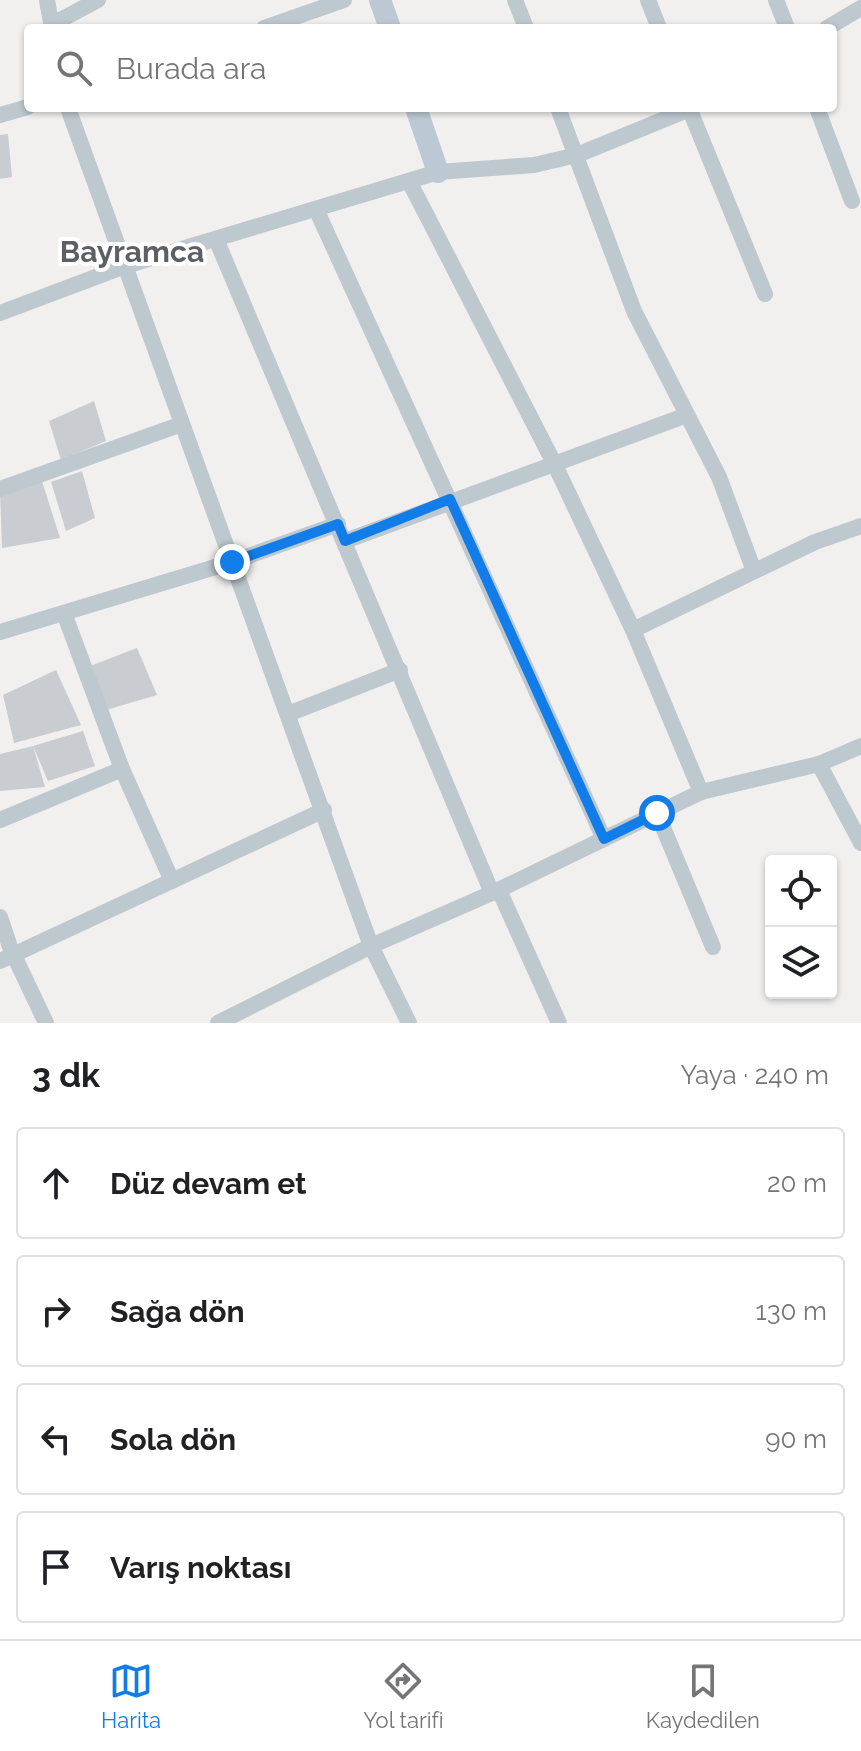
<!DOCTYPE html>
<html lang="tr">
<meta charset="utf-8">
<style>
:root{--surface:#fff;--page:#f6f6f6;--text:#202124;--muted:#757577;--line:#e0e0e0;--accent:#127de9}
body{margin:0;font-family:Raleway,sans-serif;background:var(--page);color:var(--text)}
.controls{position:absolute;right:24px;bottom:24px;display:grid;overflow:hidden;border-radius:8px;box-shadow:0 2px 6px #0004}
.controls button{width:72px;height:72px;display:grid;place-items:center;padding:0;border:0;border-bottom:2px solid var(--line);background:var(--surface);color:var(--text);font:40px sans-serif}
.stop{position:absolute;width:24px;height:24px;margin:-18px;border:6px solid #127de9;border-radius:50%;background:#fff}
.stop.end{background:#127de9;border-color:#fff;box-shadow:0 2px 8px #0008}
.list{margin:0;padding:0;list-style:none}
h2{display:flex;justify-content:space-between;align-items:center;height:104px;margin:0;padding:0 32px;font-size:34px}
h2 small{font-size:26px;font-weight:400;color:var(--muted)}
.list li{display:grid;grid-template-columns:52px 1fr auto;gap:24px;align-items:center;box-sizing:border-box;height:112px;margin:0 16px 16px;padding:0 16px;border:2px solid var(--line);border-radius:8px}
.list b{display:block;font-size:30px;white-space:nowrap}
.list em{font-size:26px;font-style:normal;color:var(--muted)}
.icon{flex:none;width:44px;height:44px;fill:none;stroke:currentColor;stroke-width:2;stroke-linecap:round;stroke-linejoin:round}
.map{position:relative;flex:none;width:861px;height:1023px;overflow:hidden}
.search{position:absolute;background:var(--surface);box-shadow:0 2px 6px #0004;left:24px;right:24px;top:24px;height:88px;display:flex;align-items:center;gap:20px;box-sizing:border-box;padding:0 28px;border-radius:8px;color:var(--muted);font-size:30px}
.sheet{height:616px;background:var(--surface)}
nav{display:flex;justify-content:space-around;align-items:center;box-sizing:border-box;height:112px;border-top:2px solid var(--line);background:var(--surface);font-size:22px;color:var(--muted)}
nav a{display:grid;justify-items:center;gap:4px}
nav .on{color:var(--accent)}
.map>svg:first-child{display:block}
.building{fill:#c9cdd2}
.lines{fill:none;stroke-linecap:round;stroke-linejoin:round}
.street{stroke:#bdc8cf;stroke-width:16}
.secondary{stroke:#bcc9d4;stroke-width:22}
.route{stroke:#127de9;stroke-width:10}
.labels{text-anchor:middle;stroke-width:8;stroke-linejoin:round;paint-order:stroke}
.district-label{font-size:30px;font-weight:bold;fill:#5c6065;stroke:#fff}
</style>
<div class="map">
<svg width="861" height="1023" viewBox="0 0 861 1023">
<rect width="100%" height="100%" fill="#f2efef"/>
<!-- building -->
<g class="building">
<path d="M8,134L12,177L0,179V135Z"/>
<path d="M94,401L106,441L61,460L49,421Z"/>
<path d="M82,471L95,518L66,531L51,482Z"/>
<path d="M42,481L60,538L2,548L0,492Z"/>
<path d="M137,648L157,695L96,713L77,671Z"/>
<path d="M56,670L81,725L14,743L3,695Z"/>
<path d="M83,731L95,766L48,781L33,746Z"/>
<path d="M33,746L45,787L0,791V754Z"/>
</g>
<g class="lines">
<!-- street -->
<g class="street">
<path d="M47,0L52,28"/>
<path d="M515,0L526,28"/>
<path d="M648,0L659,28"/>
<path d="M776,0L787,28"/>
<path d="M51,25L98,0"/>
<path d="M264,28L344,0"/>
<path d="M827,28L861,8"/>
<path d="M68,108L371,946L409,1023"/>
<path d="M558,108L634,311L719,477L754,571"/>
<path d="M689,108L765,294"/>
<path d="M817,108L852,201"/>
<path d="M0,115L28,107"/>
<path d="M409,181L555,465L633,630L701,792"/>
<path d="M316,209L604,839"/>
<path d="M216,239L492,893"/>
<path d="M0,313L125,266L438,172L534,165L577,155L692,108"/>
<path d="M0,489L182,424"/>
<path d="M345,541L687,415"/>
<path d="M64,613L122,769L172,881"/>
<path d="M633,630L815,542L861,526"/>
<path d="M0,632L232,562L338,524"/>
<path d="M288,714L400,670"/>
<path d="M819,764L861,843"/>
<path d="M657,813L713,947"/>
<path d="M0,820L122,769"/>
<path d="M499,890L559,1023"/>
<path d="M0,917L10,947L46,1023"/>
<path d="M0,961L324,810"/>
<path d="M218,1023L371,946L492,893L701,792L819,764L861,746"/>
</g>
<!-- secondary -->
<g class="secondary">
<path d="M380,0L390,28"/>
<path d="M416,108L438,172"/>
</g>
</g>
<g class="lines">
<!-- route -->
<path class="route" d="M232,562L338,524L345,541L450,499L604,839L657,813"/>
</g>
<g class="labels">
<!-- district labels -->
<g class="district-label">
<text x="132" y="262">Bayramca</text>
</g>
</g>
</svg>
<div class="controls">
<button><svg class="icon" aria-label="locate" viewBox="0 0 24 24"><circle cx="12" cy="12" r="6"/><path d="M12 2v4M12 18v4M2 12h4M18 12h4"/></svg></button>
<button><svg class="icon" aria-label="layers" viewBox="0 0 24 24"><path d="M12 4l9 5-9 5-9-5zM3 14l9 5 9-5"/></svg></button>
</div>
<div class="stop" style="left:657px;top:813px"></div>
<div class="stop end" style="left:232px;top:562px"></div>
<div class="search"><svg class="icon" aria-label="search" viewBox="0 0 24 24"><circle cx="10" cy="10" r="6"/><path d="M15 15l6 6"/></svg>Burada ara</div>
</div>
<section class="sheet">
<h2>3 dk<small>Yaya · 240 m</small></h2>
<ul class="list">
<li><svg class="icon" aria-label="ahead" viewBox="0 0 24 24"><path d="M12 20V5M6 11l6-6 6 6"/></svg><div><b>Düz devam et</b></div><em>20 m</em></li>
<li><svg class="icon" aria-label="right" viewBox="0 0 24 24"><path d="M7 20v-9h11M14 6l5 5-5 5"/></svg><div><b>Sağa dön</b></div><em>130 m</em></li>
<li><svg class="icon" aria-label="left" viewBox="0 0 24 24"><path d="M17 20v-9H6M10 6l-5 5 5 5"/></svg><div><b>Sola dön</b></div><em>90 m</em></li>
<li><svg class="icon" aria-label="arrive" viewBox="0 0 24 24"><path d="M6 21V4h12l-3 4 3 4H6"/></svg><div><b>Varış noktası</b></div></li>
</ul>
</section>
<nav>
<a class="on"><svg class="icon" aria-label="map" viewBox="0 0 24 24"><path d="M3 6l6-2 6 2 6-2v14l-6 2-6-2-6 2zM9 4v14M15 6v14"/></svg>Harita</a>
<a><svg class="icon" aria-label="directions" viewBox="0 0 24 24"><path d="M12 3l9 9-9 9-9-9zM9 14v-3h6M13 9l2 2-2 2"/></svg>Yol tarifi</a>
<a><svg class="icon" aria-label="saved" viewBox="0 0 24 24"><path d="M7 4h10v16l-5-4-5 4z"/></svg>Kaydedilen</a>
</nav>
